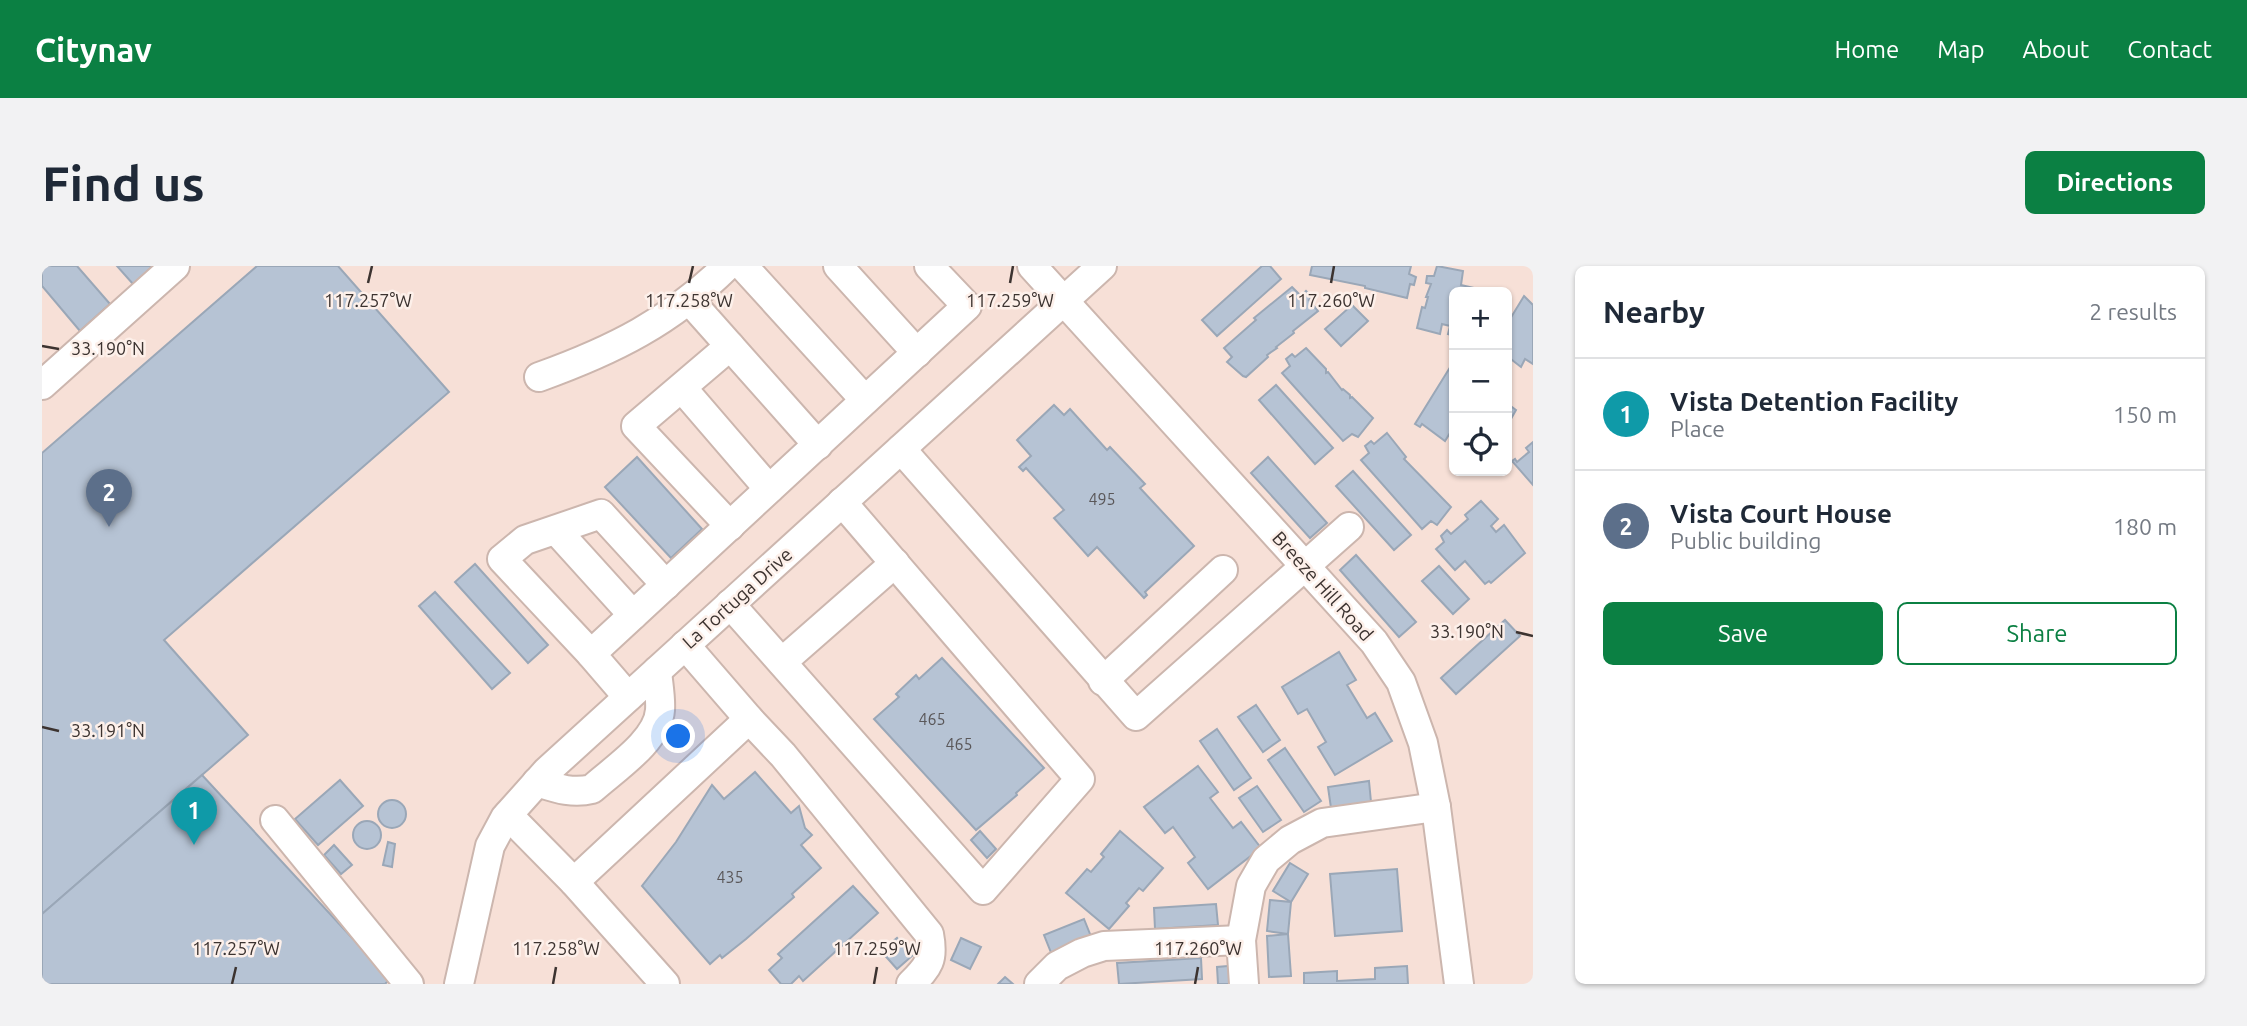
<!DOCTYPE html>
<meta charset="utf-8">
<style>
:root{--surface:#fff;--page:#f2f2f3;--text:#1f2937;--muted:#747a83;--line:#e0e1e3;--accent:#0b8043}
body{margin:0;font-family:Ubuntu,sans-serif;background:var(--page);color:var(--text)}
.controls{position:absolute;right:21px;top:21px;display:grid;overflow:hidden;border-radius:10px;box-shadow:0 2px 5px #0004}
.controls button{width:63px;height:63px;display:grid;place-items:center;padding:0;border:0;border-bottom:2px solid var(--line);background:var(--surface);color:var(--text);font:35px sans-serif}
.you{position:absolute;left:637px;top:471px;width:24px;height:24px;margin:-18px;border:5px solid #fff;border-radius:50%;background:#1a73e8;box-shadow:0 0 0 10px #1a73e833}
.badge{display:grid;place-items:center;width:46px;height:46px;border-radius:50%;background:var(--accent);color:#fff;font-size:23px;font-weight:700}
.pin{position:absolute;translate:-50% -58px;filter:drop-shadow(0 2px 4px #0008)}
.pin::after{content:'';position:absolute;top:37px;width:24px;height:21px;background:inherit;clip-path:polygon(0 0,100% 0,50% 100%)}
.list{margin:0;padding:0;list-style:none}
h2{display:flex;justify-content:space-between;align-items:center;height:91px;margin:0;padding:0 28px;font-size:30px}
h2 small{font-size:23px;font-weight:400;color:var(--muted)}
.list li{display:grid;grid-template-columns:46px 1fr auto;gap:21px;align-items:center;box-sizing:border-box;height:112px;padding:0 28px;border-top:2px solid var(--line)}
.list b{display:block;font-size:26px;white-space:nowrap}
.list p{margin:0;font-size:23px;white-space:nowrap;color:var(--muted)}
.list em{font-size:23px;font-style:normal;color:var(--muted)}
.actions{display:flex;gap:14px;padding:21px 28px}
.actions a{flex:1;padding:16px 0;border:2px solid var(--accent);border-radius:10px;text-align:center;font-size:24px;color:var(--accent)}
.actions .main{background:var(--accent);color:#fff}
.icon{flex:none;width:38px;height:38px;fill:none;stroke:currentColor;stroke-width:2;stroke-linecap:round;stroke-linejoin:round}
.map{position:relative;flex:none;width:1491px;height:718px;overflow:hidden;border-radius:10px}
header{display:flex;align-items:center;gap:42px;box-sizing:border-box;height:98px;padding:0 35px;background:var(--accent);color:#fff}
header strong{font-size:33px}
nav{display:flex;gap:38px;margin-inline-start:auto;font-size:24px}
.intro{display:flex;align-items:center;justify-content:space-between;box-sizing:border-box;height:168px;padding:0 42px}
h1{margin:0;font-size:49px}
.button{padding:18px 32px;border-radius:10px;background:var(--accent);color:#fff;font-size:24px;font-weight:700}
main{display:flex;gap:42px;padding:0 42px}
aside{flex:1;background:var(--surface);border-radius:10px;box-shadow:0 2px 5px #0004}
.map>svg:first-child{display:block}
.building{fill:#b6c3d4;stroke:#9aa7b7;stroke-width:2}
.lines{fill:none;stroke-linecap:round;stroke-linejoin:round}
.minor-casing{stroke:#ccb6ae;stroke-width:32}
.minor{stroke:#fff;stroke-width:28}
.ticks{fill:none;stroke:#3c3330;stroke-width:2.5}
.labels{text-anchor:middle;stroke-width:5;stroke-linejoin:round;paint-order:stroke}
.number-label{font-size:16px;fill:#5a5759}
.street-label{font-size:19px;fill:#3c3330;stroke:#fdf0ea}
.ticks-label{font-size:18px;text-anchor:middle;fill:#3c3330;stroke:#fdf0ea;stroke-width:5;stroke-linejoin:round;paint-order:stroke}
</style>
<header>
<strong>Citynav</strong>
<nav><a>Home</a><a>Map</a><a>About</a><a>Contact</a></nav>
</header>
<div class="intro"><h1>Find us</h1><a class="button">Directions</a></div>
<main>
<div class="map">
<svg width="1491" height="718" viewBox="0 0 1491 718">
<rect width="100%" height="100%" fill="#f7e0d7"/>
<!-- building -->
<g class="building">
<path d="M0,0H35L68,38L38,65L0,20Z"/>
<path d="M75,0H111L91,18Z"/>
<path d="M215,0H296L407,126L122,374L206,469L0,648V187Z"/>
<path d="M1220,0H1228L1239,13L1175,70L1160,54Z"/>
<path d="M1270,0H1369L1367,8L1374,11L1372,19L1368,18L1365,32L1323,22V20L1268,9Z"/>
<path d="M1395,0L1421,5L1419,19L1449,26H1412V70L1406,68L1408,60L1400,58L1398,68L1375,62L1380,41L1383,42L1386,31H1384L1389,18L1384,17L1385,10H1392Z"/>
<path d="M1250,21L1259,30L1264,25L1270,31L1267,34L1276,45L1251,65L1252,67L1234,81L1235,82L1225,89L1226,91L1204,111L1201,110L1185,96L1190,91L1182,82L1214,54L1212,52Z"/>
<path d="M1482,30L1491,39V98L1483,93L1479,101L1465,90V58Z"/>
<path d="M1310,39L1326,55L1299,80L1283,63Z"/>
<path d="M1264,82L1284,103V107L1286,106L1300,124L1301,123L1308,129V132L1310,131L1331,152L1316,171L1310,168L1301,175L1240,107L1248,100L1244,93L1250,88L1253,91Z"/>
<path d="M1407,103L1412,110V170L1408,167L1403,175L1380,158L1378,161L1373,158Z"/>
<path d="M1234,119L1291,182L1273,198L1217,134Z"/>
<path d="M1012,139L1022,149L1028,143L1065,184L1068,181L1103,218L1098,222L1152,280L1103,326L1105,329L1102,332L1055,281L1046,290L1012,252L1022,244L984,202L981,205L977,201L989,190L975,174Z"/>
<path d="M1470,141L1474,144L1465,160V142L1468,144Z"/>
<path d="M1345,167L1364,191L1362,193L1409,241L1395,259L1389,255L1380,263L1319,194L1327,187L1323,180L1329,175L1332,178Z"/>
<path d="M1491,176V219L1470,195L1473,193L1475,196L1487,186L1484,182Z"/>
<path d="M595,191L660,263L629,292L563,221Z"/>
<path d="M1226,191L1285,257L1268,272L1209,207Z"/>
<path d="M1311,205L1369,269L1352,284L1294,220Z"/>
<path d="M1439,235L1456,253L1449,260L1454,266L1462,259L1483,287L1449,317L1447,315L1443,318L1423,295L1413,304L1394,283L1402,276L1399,270L1405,264L1409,268L1426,253L1423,249Z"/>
<path d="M1314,289L1374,356L1357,371L1298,304Z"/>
<path d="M433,298L506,379L486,397L413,316Z"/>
<path d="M1397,300L1427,333L1411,348L1380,315Z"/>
<path d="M393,326L468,407L450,423L377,340Z"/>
<path d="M1463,354L1478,370L1414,428L1399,412Z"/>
<path d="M1297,386L1314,414L1305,419L1325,452L1333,447L1350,475L1293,509L1276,481L1284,476L1265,443L1256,448L1240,421Z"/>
<path d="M900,392L1002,502L974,527L975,529L934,564L832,453L857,431L854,428L874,409L877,413Z"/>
<path d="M1214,439L1238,474L1221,486L1196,451Z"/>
<path d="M1175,463L1209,512L1192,524L1158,475Z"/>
<path d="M1243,482L1279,535L1262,546L1226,494Z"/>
<path d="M1156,500L1176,526L1168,532L1191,562L1199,556L1219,582L1166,623L1146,597L1153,591L1131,561L1123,567L1102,541Z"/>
<path d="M713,506L749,547L757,540L763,562L770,569L759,579L779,602L750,628L752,631L704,673L680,692L678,689L668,698L600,620L634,576L670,519L682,533Z"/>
<path d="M160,509L348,713L343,718H0V648Z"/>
<path d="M298,514L321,540L276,579L253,553Z"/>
<path d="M1327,515L1329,536L1289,542L1286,521Z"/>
<path d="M1215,520L1239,554L1221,566L1197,532Z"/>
<circle cx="350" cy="548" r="14"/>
<circle cx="325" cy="569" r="14"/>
<path d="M938,565L954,583L945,592L929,574Z"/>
<path d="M1078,565L1121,602L1101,625L1097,622L1084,637L1087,640L1067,663L1024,627L1045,603L1049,606L1062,591L1059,588Z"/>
<path d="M346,576L353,578L350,601L341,599Z"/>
<path d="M292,579L310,599L299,608L282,589Z"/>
<path d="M1248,597L1266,608L1249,636L1231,625Z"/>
<path d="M1355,603L1360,665L1293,670L1288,608Z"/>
<path d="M811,620L836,647L761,715L757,710L749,718H739L727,704L740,692L736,688Z"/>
<path d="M1228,634L1249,636L1246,668L1225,665Z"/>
<path d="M1174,638L1176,659L1113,663L1112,642Z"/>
<path d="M1042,653L1050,673L1010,689L1002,669Z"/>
<path d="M1246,668L1249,710L1227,711L1225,670Z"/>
<path d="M855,672L870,690L855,703L839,685Z"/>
<path d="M919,672L939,681L928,703L909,694Z"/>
<path d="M1159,692L1160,713L1077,718L1075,697Z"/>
<path d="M1197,699L1198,718H1176L1175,701Z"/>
<path d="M1365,700L1366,718H1262V707L1295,705V715L1333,713V702Z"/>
<path d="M963,711L971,718H956Z"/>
</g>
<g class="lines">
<!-- minor casing -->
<g class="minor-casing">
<g id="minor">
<path d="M701,0L823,134"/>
<path d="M796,0L875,87"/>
<path d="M990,0L1332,376L1359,416L1381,477L1394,541L1417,718"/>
<path d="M648,35L776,179"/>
<path d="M688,80L594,160L688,260"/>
<path d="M497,111C572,84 628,56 685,0"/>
<path d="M0,119L133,0"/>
<path d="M640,122L727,223"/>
<path d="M859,183L1094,450L1307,261"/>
<path d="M514,264L591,349"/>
<path d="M688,338L941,624L1038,513L800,236"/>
<path d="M643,379L707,453L741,489L887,668C892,694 887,700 869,718"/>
<path d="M549,388L460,293L483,274L559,248L624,319"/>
<path d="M740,396L853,297"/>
<path d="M1061,415L1181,304"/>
<path d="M586,431L549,388L925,40L887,0"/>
<path d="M495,516C514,522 530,528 550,523C572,503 616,475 618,444C619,432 616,417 615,405"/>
<path d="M466,549L532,616L623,718"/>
<path d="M233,554L367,718"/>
<path d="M532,616L707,453"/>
<path d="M417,718L448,580L463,552L505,505L1060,0"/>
<path d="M997,718L1015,700L1040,687L1062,680L1199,674"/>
<path d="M1202,718L1199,674L1209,620L1224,594L1248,574L1280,557L1394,541"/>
</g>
</g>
<!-- minor -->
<use href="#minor" class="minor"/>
</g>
<!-- ticks -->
<path class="ticks" d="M326,17L330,0M647,17L651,0M968,17L971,0M1289,17L1292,0M0,80L17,83M1474,366L1491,370M0,461L17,465M190,718L194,701M511,718L514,701M832,718L835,701M1153,718L1156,701"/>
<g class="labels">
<!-- number labels -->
<g class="number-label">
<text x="1060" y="239">495</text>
<text x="890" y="459">465</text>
<text x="917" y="484">465</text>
<text x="688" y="617">435</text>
</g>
<!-- street labels -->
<g class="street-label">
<text transform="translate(1281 320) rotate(48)" y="7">Breeze Hill Road</text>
<text transform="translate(695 332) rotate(-42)" y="7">La Tortuga Drive</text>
</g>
</g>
<g class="ticks-label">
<text x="326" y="41">117.257°W</text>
<text x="968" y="41">117.259°W</text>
<text x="647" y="41">117.258°W</text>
<text x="1289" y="41">117.260°W</text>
<text x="66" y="89">33.190°N</text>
<text x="1425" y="372">33.190°N</text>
<text x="66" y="471">33.191°N</text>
<text x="194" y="689">117.257°W</text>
<text x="514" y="689">117.258°W</text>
<text x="835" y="689">117.259°W</text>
<text x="1156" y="689">117.260°W</text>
</g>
</svg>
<div class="controls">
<button>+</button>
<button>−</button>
<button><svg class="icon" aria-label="locate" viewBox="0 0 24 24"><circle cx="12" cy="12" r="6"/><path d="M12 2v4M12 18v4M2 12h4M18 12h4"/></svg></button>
</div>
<div class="you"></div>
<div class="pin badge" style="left:152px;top:579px;background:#0f9aa8">1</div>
<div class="pin badge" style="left:67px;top:261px;background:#5c6f8a">2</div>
</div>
<aside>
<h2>Nearby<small>2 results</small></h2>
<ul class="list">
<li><span class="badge" style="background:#0f9aa8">1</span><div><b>Vista Detention Facility</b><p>Place</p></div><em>150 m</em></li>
<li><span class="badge" style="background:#5c6f8a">2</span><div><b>Vista Court House</b><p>Public building</p></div><em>180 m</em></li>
</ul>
<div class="actions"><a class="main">Save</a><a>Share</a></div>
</aside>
</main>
